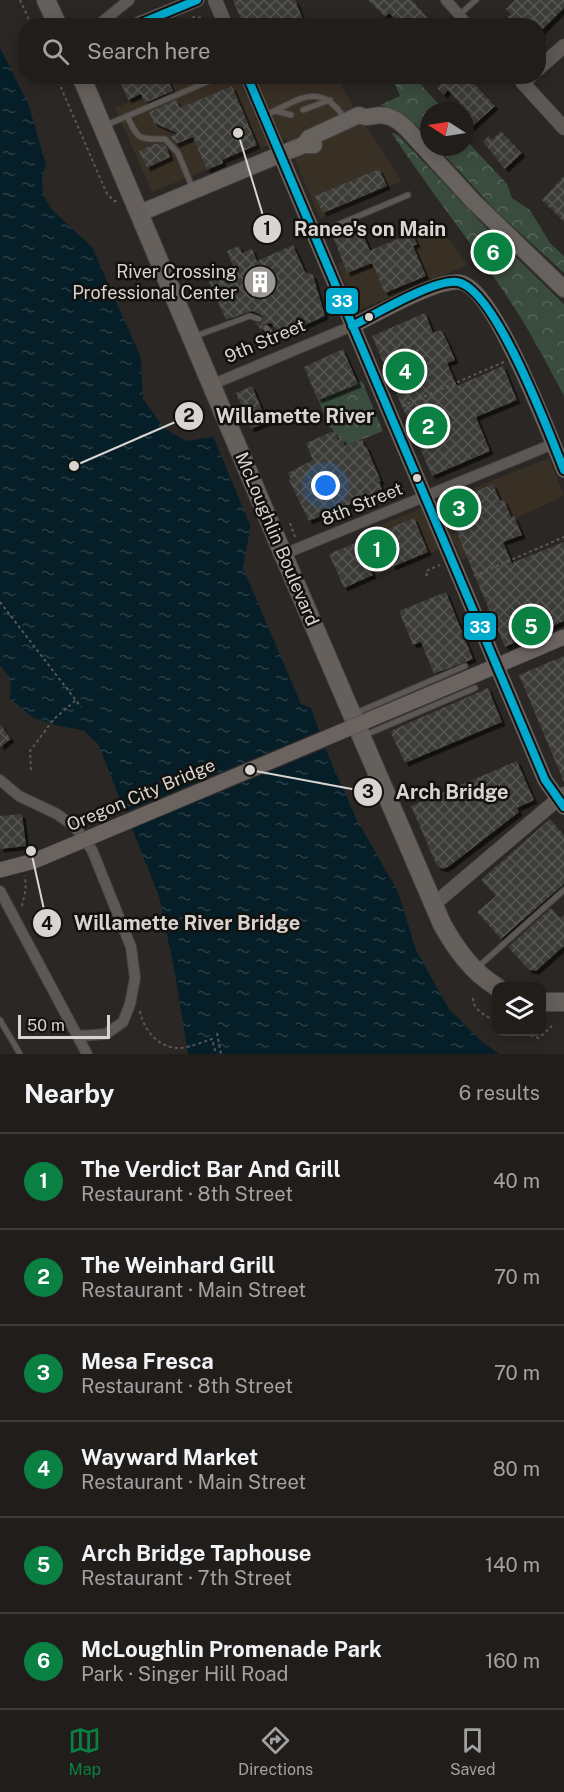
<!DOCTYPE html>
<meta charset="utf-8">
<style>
:root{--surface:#201d1b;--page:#282624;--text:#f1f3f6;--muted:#a2a2a3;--line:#3d3b3a;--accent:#0b8043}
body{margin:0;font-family:"Public Sans",sans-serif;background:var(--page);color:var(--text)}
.controls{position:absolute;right:18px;bottom:18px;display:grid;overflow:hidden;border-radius:12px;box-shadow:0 3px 15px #0003}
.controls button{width:54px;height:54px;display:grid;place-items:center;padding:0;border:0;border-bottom:2px solid var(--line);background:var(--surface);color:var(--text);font:30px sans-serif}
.compass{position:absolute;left:420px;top:102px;width:54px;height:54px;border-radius:50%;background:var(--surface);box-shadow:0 3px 15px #0003;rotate:282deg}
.scale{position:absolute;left:18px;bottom:15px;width:92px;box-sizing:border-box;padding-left:6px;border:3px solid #d8d4d0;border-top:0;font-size:16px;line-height:21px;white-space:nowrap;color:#d8d4d0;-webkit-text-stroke:4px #13110e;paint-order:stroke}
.you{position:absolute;left:326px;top:486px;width:21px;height:21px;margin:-15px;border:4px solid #fff;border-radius:50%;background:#1a73e8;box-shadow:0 0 0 9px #1a73e833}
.badge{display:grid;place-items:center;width:39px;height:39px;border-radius:50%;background:var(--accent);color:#fff;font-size:20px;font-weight:700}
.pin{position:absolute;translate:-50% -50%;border:3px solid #fff;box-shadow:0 2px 6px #0006}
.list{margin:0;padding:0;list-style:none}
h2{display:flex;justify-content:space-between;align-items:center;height:78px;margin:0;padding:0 24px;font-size:26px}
h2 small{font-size:20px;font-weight:400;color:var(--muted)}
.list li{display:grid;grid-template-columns:39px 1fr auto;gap:18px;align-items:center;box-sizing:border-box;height:96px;padding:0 24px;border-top:2px solid var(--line)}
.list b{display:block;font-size:22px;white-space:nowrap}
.list p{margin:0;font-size:20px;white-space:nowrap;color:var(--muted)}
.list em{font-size:20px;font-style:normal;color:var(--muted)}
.icon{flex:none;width:33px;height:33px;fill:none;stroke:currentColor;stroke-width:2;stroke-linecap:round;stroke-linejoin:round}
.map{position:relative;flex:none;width:564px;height:1054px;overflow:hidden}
.search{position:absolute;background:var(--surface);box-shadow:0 3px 15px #0003;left:18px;right:18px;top:18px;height:66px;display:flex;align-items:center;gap:15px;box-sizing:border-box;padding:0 21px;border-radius:24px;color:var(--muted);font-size:22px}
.sheet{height:654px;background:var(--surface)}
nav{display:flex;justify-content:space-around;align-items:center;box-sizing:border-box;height:84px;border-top:2px solid var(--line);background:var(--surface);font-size:16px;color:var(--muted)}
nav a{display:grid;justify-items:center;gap:3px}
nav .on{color:var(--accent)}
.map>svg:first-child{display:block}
.built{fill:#382f25}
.park{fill:url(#park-crowns)}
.water{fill:url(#water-ripples)}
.pier{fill:#2a2724}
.building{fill:url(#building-cross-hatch);filter:url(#shadow)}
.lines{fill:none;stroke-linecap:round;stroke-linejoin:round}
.service-casing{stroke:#454340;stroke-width:7}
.minor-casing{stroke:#454340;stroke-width:12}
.tertiary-casing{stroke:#454340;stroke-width:15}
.secondary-casing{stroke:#454340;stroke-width:16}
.primary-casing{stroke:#454340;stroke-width:18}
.trunk-casing{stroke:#454340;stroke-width:20}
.path{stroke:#5c5856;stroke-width:2;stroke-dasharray:3 3;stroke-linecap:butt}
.service{stroke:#5e5855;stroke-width:5}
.minor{stroke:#5e5855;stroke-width:10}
.tertiary{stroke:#5e5855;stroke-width:14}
.secondary{stroke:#6a6360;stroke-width:15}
.primary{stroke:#67625e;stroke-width:16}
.trunk{stroke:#66605c;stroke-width:18}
.secondary-bridge-casing{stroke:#454340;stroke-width:16;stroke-linecap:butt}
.trunk-bridge-casing{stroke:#454340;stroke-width:20;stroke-linecap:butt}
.secondary-bridge{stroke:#6a6360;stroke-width:15}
.trunk-bridge{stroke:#66605c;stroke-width:18}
.bus-1-casing{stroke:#13110e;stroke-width:12}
.bus-1{stroke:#00a9ce;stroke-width:8}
.bus-dot{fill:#d8d4d0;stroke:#13110e;stroke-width:2}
.labels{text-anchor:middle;stroke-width:5;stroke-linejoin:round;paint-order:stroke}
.poi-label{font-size:18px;fill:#d8d4d0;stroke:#13110e;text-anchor:end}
.street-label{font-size:18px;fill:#d8d4d0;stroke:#13110e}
.leader{fill:none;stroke:#d8d4d0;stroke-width:2}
.callout-dot{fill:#d8d4d0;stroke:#13110e;stroke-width:2}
.mark-label{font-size:18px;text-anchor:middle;font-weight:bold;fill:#111}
.callout-label{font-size:20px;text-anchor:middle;font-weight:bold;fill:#d8d4d0;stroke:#13110e;stroke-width:5;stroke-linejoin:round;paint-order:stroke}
.line-badge{stroke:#13110e;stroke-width:2}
.badge-label{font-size:16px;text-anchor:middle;font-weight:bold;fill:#fff}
</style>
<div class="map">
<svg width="564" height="1054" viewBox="0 0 564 1054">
<defs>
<pattern id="park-crowns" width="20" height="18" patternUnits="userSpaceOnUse" patternTransform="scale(1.5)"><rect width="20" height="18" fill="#3a4c3e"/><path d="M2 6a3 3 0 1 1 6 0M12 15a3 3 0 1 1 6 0" fill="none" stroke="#566559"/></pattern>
<pattern id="water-ripples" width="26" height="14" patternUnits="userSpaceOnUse" patternTransform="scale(1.5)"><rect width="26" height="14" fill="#051e28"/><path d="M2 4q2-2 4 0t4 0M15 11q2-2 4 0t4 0" fill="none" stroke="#293e46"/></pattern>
<pattern id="building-cross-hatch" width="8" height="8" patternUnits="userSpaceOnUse" patternTransform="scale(1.5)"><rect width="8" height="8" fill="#3e3c39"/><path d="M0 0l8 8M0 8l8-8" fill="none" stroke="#595755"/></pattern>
<filter id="shadow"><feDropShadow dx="3.5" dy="3.5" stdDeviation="0" flood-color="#0009"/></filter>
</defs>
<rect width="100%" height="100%" fill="#2a2724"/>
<!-- built -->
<g class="built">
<path d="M188,77H338L352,105L402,181L320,219L286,138L152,192L115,108Z"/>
<path d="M435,221L468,265L356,311L337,264Z"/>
<path d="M549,458L564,496L516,518L523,535L462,560L455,543L376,576L360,533Z"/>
</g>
<!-- park -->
<g class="park">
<path d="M392,77H414L445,111H429V138C414,122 402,111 380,105L400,96Z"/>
<path d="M391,132L398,135L491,233L564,304V396C547,364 530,331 510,301C472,243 429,190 391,132Z"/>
<path d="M465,139L507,184L512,198L530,210L550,243L564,256V273L497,212L437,147H465Z"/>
<path d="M362,381L383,431L345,446L342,438L338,440L332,428H330L318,399Z"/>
</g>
<!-- water -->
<path class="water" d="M0,48L28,103L46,164L42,179L43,195L52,210L92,247L141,358L143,399L164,428L186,441L214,437L251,522L243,568L301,704L311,708L328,755L357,820L398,892L416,950L449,1009L481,1041L499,1054H188L175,974L159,896L98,744L83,730L59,726L34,718L9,698C14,685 9,676 0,665Z"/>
<!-- pier -->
<g class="pier">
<path d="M212,434L216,436L254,521L253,532Z"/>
<path d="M322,730L329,747L129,830L123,813Z"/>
</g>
<!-- building -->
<g class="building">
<path d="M233,0H295L306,26H244Z"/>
<path d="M368,0H412L435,26H403L389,13L385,17Z"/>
<path d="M515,0H564V8L538,34V26H514L507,18L511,14L506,9Z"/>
<path d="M118,76H166L173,91L145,103L141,94L128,100Z"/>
<path d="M455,76H467L495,106L465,133V116L468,112L448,90L444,95L437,88L444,81L446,84Z"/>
<path d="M232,86L257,145L222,160L223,163L207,170L193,137L176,144L170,137L177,133L154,123L149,112L176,100L180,108Z"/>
<path d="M501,131L522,153L505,169L483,142L489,136L492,140Z"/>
<path d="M154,144H163L167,148L170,157L147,168L139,151Z"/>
<path d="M379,169L387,186L323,213L315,196Z"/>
<path d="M564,176V222L542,200Z"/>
<path d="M359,225L370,251L408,235L409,237L413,235L417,244L413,246L426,276L385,293L372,263L347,273L333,236Z"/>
<path d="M293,245L305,272L313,275L325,316L281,336L271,323L263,324L262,331L255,323H262L263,316L252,311L226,320L209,282L235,270L227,251L239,246L242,253L252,249L257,261Z"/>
<path d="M425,313L433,333L441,330L448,343L455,360L447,363L457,386L503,366L517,400L476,417L490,451L432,476L372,336Z"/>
<path d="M343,349L358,384L318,400L304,367Z"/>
<path d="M252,386L267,422L251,429L236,393Z"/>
<path d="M334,431L338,440L342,438L345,446L362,439L365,447L366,446L381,481L379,482L382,489L373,493V495L309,521L289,480L291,479L288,473L313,460L306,443Z"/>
<path d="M493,484L500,501L504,500L511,517L514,516L522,535L503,542L512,563L564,542V621L505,647L445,505Z"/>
<path d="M414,518L428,552L392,567L385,551L366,559L373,575L344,588L329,554Z"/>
<path d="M446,592L473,659L434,674L421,642L413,645L399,611Z"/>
<path d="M564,656V782L519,675Z"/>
<path d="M488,688L502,722L405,763L391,733L393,730Z"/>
<path d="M0,724L11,739L0,747Z"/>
<path d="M517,761L534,800L517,808L519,812L448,867L443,869L437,866L411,806Z"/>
<path d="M22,814L26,846L0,849V816Z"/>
<path d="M550,819L564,835V884L501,939L477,912L496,896L481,880Z"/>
<path d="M551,908L560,918L564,915V946L536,971L529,970L508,947Z"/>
</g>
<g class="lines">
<!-- service casing -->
<g class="service-casing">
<g id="service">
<path d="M459,15L476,0"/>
<path d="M303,110L330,100"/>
<path d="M276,111L291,115"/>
<path d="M266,115C299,100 320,80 345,119"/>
<path d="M127,116C139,140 137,139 165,139L178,153L193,189"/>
<path d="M104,126L221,76"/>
<path d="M316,234L408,195"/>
<path d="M266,328L274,337"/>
<path d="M193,337L250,316L259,319"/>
<path d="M356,713L465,666"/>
<path d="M365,735L475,688"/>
<path d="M478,967L564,890"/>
<path d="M0,1020L20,1054"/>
</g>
</g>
<!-- minor casing -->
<g class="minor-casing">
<g id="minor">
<path d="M446,0L469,26"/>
<path d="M97,26L129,0"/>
<path d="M211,385L352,326"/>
<path d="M284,554L553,444"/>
<path d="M0,780L19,796L57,814L75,827L92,850L131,947L135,978L130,1004L123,1022L106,1034L79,1036"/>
<path d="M0,891L87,1054"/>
</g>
</g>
<!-- tertiary casing -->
<g class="tertiary-casing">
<g id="tertiary">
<path d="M215,0L226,26"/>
<path d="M133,26L197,0"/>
<path d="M538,69L564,46"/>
<path d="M247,76L280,154"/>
<path d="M530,76L523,83L564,128"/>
<path d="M433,905L564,794"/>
</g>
</g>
<!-- secondary casing -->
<g class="secondary-casing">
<g id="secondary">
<path d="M280,154L545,780L564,807"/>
<path d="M352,326C376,315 433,281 458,282C493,283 550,437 564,470"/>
<path d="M428,695L564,637"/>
<path d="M0,870L34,861"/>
</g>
</g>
<!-- primary casing -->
<g class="primary-casing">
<g id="primary">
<path d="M304,145L309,138L359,115C366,118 368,117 374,116C388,113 398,120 407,129L473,201L564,289"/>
<path d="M140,213L291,150L304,145H314"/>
</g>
</g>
<!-- trunk casing -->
<g class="trunk-casing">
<g id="trunk">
<path d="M46,0L58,26"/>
<path d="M81,76L214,391"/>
<path d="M283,554L442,924C456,949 472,972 497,987"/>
<path d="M542,1002H564"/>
</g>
</g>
<!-- path -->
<g class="path">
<path d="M20,0L32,26"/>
<path d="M176,26L194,17L203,18L208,26"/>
<path d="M56,76L107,194L114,201H117"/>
<path d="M402,406L504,362"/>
<path d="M290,523L295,537"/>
<path d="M427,576L426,571L440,565"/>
<path d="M474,576L564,537"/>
<path d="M0,602L81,707"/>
<path d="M31,770L30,751L54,719L76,700"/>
<path d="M22,906C24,896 28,885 24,876"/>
<path d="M473,998C473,1011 487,1016 496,1022"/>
<path d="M140,1011C143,1029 158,1048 179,1048C189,1048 202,1042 212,1039L216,1054"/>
<path d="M519,1032L539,1038L552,1026"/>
<path d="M217,1033L221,1054"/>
</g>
<!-- service -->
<use href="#service" class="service"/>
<!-- minor -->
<use href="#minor" class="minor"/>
<!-- tertiary -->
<use href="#tertiary" class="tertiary"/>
<!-- secondary -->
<use href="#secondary" class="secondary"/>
<!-- primary -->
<use href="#primary" class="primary"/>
<!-- trunk -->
<use href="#trunk" class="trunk"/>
<!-- secondary-bridge casing -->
<g class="secondary-bridge-casing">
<path id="secondary-bridge" d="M34,861L428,695"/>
</g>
<!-- trunk-bridge casing -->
<g class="trunk-bridge-casing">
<path id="trunk-bridge" d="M214,391L283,554"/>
</g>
<!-- secondary-bridge -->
<use href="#secondary-bridge" class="secondary-bridge"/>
<!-- trunk-bridge -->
<use href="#trunk-bridge" class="trunk-bridge"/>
<!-- bus-1 casing -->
<g class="bus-1-casing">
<g id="bus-1">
<path d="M134,26L197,0"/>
<path d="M247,76L545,780L564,807"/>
<path d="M352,326C374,315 434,279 457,282C495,287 550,435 564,470"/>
</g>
</g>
<!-- bus-1 -->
<use href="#bus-1" class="bus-1"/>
</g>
<!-- icons -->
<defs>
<g id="building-disc" transform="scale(1.725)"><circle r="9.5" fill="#9b9794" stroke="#13110e"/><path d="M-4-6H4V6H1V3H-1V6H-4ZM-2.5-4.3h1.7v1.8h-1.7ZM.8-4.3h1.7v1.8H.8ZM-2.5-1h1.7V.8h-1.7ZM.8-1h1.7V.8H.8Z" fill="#fff"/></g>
</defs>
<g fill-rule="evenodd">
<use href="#building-disc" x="260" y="282"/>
</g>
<!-- markers -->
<g class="bus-dot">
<circle cx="369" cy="317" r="5"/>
<circle cx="417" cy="478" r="5"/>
</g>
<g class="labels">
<!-- poi labels -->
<g class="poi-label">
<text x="237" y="278">River Crossing<tspan x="237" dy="21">Professional Center</tspan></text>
</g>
<!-- street labels -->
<g class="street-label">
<text transform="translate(265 341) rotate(-23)" y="6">9th Street</text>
<text transform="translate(362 504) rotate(-22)" y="6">8th Street</text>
<text transform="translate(277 539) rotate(67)" y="6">McLoughlin Boulevard</text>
<text transform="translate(141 795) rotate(-23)" y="6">Oregon City Bridge</text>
</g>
</g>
<!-- callouts -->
<path class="leader" d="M238 133L267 229M74 466L189 416M250 770L368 792M31 851L47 923"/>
<g class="callout-dot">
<circle cx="238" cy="133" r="6"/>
<circle cx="74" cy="466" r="6"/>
<circle cx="250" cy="770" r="6"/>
<circle cx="31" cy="851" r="6"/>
<circle cx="267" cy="229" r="15"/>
<circle cx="189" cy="416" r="15"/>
<circle cx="368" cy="792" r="15"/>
<circle cx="47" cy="923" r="15"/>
</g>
<g class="mark-label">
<text x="267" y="235">1</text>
<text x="189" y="422">2</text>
<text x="368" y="798">3</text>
<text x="47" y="930">4</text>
</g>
<g class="callout-label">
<text x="370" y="236">Ranee's on Main</text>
<text x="295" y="423">Willamette River</text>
<text x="452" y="799">Arch Bridge</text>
<text x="187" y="930">Willamette River Bridge</text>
</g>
<g class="line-badge">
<rect x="325" y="287" width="34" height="28" rx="6" fill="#00a9ce"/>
<rect x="463" y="612" width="34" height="29" rx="6" fill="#00a9ce"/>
</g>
<g class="badge-label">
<text x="342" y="307">33</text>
<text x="480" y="633">33</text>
</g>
</svg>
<div class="controls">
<button><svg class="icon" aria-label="layers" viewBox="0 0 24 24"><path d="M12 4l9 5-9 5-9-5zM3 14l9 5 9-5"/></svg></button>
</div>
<svg class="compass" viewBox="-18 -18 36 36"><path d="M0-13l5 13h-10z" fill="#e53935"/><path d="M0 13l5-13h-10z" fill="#a2a2a3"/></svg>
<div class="scale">50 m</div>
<div class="you"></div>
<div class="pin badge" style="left:377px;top:549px">1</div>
<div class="pin badge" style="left:428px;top:426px">2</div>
<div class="pin badge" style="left:459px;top:508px">3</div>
<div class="pin badge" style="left:405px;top:371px">4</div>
<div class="pin badge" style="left:531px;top:626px">5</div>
<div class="pin badge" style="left:493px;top:252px">6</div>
<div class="search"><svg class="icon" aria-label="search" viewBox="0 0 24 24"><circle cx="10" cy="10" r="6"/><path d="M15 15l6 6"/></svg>Search here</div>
</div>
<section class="sheet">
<h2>Nearby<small>6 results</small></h2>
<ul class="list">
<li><span class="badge">1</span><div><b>The Verdict Bar And Grill</b><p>Restaurant · 8th Street</p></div><em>40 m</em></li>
<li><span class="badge">2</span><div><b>The Weinhard Grill</b><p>Restaurant · Main Street</p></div><em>70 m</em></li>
<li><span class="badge">3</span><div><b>Mesa Fresca</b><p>Restaurant · 8th Street</p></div><em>70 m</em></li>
<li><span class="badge">4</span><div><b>Wayward Market</b><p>Restaurant · Main Street</p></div><em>80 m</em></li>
<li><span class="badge">5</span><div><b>Arch Bridge Taphouse</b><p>Restaurant · 7th Street</p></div><em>140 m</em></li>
<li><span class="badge">6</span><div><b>McLoughlin Promenade Park</b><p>Park · Singer Hill Road</p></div><em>160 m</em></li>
</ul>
</section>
<nav>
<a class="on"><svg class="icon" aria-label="map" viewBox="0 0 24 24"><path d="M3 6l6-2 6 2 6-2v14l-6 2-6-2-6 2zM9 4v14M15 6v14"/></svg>Map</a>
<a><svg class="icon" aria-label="directions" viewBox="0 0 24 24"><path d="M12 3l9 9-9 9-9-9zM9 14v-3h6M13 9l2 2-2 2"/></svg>Directions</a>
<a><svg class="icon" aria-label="saved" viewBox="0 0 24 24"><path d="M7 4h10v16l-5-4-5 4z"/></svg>Saved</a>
</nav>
